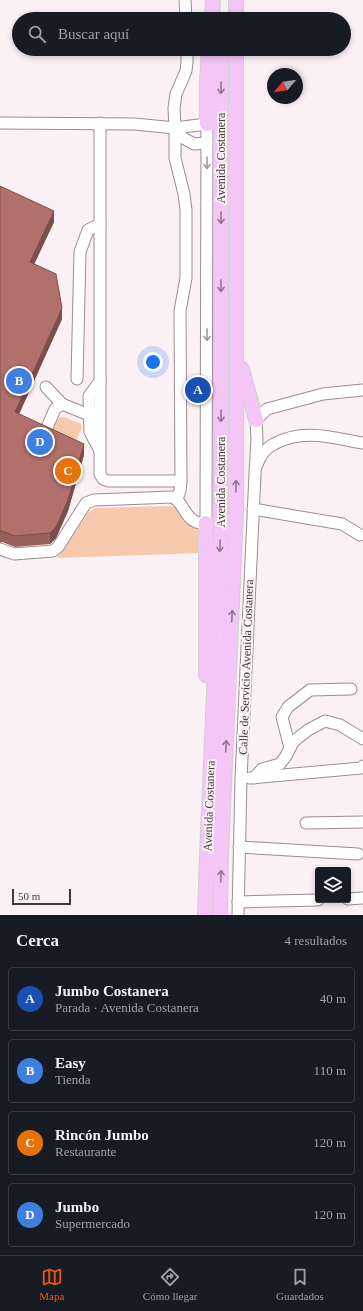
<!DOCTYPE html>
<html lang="es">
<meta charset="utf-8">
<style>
:root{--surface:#171b24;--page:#20242c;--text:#f1f3f6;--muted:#9ea1a6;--line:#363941;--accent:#ea580c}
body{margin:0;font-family:Georgia,serif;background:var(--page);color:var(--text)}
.controls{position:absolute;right:12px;bottom:12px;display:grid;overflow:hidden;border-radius:4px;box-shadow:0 2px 6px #0003}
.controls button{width:36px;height:36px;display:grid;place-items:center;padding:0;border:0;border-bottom:1px solid var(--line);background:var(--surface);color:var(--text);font:20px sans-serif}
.compass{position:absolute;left:267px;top:68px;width:36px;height:36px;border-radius:50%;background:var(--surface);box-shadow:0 2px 6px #0003;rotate:241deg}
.scale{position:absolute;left:12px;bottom:10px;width:59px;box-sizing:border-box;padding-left:4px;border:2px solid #3e3a3b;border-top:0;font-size:11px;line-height:14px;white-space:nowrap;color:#3e3a3b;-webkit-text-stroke:3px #fbf0f4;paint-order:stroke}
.you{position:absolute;left:153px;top:362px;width:14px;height:14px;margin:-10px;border:3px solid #fff;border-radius:50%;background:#1a73e8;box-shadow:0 0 0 6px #1a73e833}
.badge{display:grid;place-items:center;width:26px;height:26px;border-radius:50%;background:var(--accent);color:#fff;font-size:13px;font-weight:700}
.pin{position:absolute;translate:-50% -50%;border:2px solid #fff;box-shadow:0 1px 4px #0006}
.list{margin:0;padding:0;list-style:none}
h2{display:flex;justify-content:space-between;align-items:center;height:52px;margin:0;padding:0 16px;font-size:17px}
h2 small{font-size:13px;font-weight:400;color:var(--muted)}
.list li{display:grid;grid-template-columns:26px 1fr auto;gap:12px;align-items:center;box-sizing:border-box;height:64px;margin:0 8px 8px;padding:0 8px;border:1px solid var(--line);border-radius:4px}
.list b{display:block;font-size:15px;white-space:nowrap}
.list p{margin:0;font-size:13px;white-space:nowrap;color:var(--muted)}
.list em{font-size:13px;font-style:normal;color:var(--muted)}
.icon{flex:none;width:22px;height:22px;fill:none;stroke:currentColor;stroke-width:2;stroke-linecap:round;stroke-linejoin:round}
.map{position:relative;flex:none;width:363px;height:915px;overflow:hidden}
.search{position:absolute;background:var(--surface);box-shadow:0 2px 6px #0003;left:12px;right:12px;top:12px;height:44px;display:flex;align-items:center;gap:10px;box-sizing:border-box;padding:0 14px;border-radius:22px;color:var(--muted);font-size:15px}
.sheet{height:340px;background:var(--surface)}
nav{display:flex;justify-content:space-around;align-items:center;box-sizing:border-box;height:56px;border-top:1px solid var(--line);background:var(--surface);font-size:11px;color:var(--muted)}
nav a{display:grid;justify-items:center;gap:2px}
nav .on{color:var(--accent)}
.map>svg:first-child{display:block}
.green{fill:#f7c9ac}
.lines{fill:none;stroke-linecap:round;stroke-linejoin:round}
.minor-casing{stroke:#988e91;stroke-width:13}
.major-casing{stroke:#d1d0d0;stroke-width:16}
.minor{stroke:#fff;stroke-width:11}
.major{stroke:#f4c5f6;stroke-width:14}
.wall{fill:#98605c}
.shaded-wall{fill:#7c4e4b}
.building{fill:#b1706b;stroke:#7c4e4b}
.oneway{stroke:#90798f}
.oneway2{stroke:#9e9c9d}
.labels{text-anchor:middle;stroke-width:4;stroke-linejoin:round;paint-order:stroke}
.street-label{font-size:12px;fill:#3e3a3b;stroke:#fbf0f4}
</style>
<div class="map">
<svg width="363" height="915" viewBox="0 0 363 915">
<rect width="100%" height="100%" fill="#fbf0f4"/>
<!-- green -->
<g class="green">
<path d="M64,417L81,424L82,427L72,450L49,439L58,418Z"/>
<path d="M172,506C180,510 181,518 186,524L200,527V553L57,558L89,512L95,508Z"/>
</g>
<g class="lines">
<!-- minor casing -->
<g class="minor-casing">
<g id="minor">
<path d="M185,0L186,19"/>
<path d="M0,123L135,124L175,128L207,124L206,523C203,523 199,523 196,522C184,517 184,502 172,497L94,500L86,503L58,547L53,551L14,554L0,549"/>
<path d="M100,123V474L103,479L108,481H181"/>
<path d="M175,128L183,138L194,144L207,143"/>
<path d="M77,379L80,252L88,230L100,224"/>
<path d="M46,387L62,404L89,415"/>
<path d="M46,430L55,409L62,404"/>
<path d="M99,449L90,432L89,396L100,381"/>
<path d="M257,465C260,455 266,448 274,444C303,428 333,438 363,443"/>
<path d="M177,499L180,491L181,481L180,311L186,278V210L184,194L175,158V128L174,108L176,94L186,71L187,62V49"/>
<path d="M253,509L342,524L360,535"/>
<path d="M290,748L282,717L288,707L310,690L351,689"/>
<path d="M250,778L361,768L363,766"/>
<path d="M254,778L262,769L280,764L286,756L293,742L308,730L325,721L340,725L363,739"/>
<path d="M306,823L363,822"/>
<path d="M239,847L358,854"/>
<path d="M348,899L363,898"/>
<path d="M238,902L318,900"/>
<path d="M238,915L241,779L255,474L257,439L256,420L267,409L323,394L363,390"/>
</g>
</g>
<!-- major casing -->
<g class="major-casing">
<g id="major">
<path d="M212,19L213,0"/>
<path d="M236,19V0"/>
<path d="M207,124V81L209,49"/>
<path d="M242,369L256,420"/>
<path d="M206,675V523"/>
<path d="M205,915L207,856L221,529V49"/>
<path d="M220,915L221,855L236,511V49"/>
</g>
</g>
<!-- minor -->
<use href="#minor" class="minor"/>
<!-- major -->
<use href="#major" class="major"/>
</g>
<!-- wall -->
<path class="wall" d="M0,186L54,222L34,264L62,319L19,414L84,455L68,511L56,538L50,544L15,547L2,542L0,543Z"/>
<!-- shaded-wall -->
<g class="shaded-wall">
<path d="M54,211V222L30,273V262Z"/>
<path d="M62,308V319L15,423V412Z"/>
<path d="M84,444V455L68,511L56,538L50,544V533Z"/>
</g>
<!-- building -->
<path class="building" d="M0,186L54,211L30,262L56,274L62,308L15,412L84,444L68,500L56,527L50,533L15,536L2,531L0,532Z"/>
<!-- one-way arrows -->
<defs><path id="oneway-shaft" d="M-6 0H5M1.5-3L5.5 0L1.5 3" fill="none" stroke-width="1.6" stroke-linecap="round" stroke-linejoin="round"/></defs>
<g class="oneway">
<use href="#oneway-shaft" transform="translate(221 88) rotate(90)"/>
<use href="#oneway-shaft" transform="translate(221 218) rotate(90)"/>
<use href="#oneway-shaft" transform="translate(221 286) rotate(90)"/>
<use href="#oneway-shaft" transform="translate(221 416) rotate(90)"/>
<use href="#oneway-shaft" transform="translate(236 486) rotate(-89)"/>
<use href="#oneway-shaft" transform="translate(220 546) rotate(92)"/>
<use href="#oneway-shaft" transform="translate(232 616) rotate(-87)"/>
<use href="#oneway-shaft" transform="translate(226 746) rotate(-87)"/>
<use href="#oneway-shaft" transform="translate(221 876) rotate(-88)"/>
</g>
<g class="oneway2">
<use href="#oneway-shaft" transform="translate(207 163) rotate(90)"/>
<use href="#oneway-shaft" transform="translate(207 335) rotate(90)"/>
</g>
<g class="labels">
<!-- street labels -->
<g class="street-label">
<text transform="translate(221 158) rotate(-90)" y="4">Avenida Costanera</text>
<text transform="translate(221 482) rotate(-90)" y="4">Avenida Costanera</text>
<text transform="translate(246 667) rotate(-88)" y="4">Calle de Servicio Avenida Costanera</text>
<text transform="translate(209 806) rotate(-88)" y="4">Avenida Costanera</text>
</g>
</g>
</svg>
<div class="controls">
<button><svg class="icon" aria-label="layers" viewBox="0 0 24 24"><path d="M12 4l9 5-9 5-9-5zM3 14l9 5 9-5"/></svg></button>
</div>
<svg class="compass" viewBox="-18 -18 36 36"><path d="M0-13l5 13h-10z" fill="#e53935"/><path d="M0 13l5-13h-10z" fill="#9ea1a6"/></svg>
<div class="scale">50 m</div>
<div class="you"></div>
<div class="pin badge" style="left:198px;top:390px;background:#1a4fb4">A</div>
<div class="pin badge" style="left:19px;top:381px;background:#3f7fe0">B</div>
<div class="pin badge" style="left:68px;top:471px;background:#e8710a">C</div>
<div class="pin badge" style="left:40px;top:442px;background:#3f7fe0">D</div>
<div class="search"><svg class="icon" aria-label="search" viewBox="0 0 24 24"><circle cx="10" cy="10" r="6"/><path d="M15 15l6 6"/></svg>Buscar aquí</div>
</div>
<section class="sheet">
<h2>Cerca<small>4 resultados</small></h2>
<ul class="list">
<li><span class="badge" style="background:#1a4fb4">A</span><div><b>Jumbo Costanera</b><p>Parada · Avenida Costanera</p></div><em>40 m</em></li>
<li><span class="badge" style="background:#3f7fe0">B</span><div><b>Easy</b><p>Tienda</p></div><em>110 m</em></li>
<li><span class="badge" style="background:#e8710a">C</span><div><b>Rincón Jumbo</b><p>Restaurante</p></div><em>120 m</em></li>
<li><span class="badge" style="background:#3f7fe0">D</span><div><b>Jumbo</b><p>Supermercado</p></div><em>120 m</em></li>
</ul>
</section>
<nav>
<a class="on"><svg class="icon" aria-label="map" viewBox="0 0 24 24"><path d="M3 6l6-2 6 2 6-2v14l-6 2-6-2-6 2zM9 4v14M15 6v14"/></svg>Mapa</a>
<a><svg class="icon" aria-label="directions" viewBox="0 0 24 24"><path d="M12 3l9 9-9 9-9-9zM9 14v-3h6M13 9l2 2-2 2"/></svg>Cómo llegar</a>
<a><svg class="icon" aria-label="saved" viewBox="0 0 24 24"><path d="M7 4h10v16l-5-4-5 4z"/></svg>Guardados</a>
</nav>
